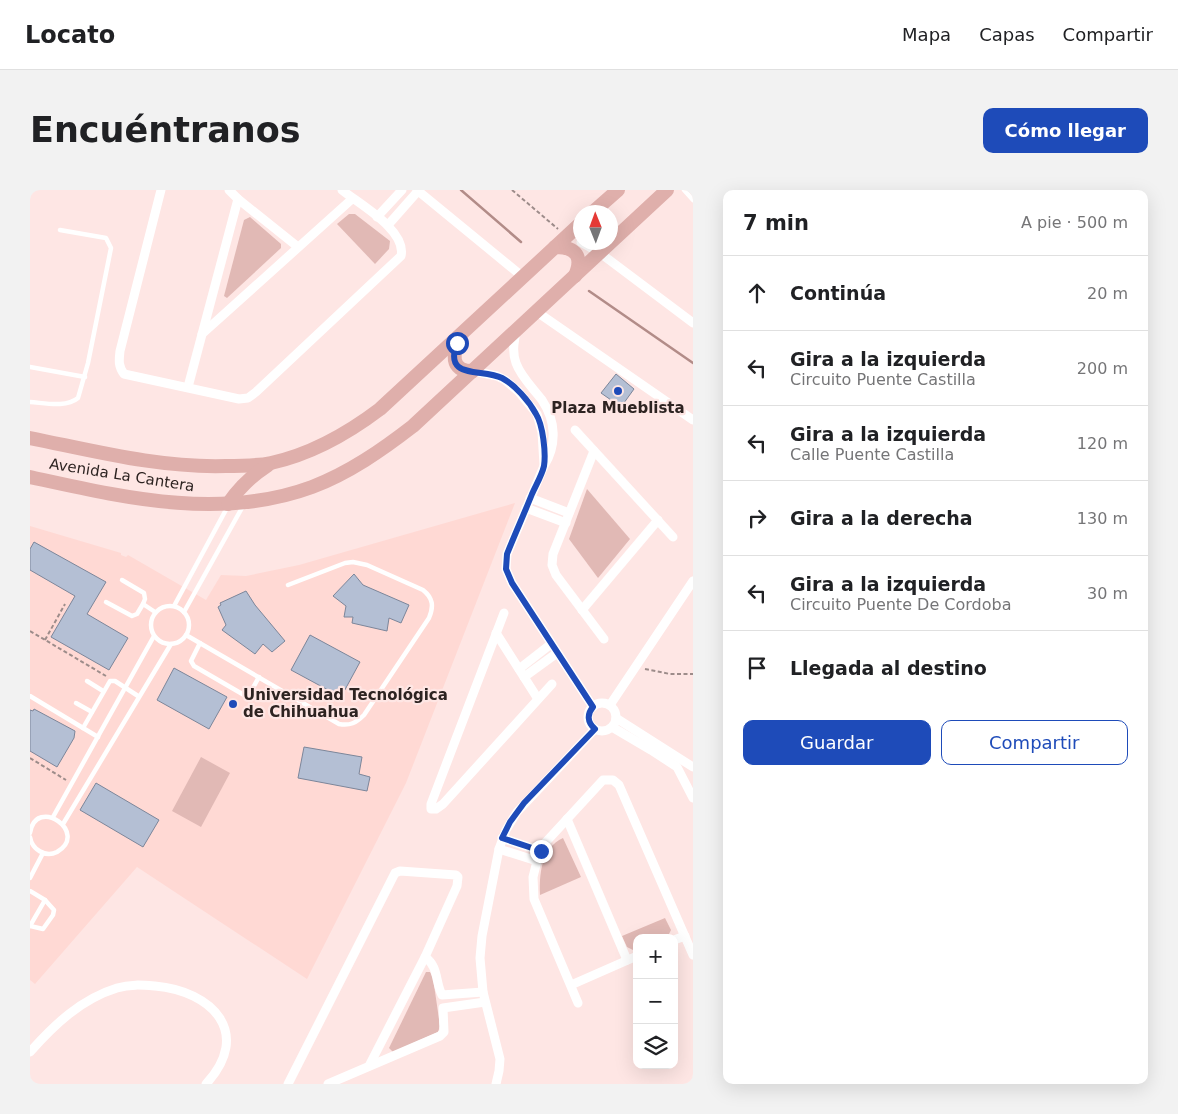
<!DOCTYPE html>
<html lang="es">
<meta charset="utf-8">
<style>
:root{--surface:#fff;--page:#f2f2f2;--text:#202124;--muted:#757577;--line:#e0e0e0;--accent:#1e4bb9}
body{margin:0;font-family:"DejaVu Sans",sans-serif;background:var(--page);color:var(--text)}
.controls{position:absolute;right:15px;bottom:15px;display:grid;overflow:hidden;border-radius:10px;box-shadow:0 5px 20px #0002}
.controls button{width:45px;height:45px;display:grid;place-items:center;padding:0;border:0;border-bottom:1px solid var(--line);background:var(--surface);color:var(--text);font:25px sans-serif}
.compass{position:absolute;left:543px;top:15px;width:45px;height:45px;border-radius:50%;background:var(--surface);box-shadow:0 5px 20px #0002;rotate:359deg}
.stop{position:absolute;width:15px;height:15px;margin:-11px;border:4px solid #1e4bb9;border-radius:50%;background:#fff}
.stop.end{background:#1e4bb9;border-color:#fff;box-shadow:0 1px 5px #0008}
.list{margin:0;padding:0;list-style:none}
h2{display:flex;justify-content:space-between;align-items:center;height:65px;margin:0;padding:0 20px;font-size:21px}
h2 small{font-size:16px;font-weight:400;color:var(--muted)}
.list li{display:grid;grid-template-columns:32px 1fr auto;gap:15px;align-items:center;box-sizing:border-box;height:75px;padding:0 20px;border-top:1px solid var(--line)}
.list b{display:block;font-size:19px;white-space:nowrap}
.list p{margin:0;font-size:16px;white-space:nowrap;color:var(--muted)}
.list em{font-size:16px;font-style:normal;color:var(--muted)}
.actions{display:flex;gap:10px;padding:15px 20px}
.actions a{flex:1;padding:11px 0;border:1px solid var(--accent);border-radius:10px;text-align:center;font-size:18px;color:var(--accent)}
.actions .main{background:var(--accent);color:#fff}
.icon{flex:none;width:28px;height:28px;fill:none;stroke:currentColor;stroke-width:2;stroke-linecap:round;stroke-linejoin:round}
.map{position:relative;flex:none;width:663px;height:894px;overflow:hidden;border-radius:10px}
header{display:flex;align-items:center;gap:30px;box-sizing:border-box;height:70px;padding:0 25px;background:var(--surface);border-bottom:1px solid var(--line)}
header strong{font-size:24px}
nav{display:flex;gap:28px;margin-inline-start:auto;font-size:18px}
.intro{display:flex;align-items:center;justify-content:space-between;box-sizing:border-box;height:120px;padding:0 30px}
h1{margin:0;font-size:35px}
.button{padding:12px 22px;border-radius:10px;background:var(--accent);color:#fff;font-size:18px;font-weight:700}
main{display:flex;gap:30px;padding:0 30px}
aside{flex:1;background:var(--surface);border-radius:10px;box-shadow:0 5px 20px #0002}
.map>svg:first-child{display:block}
.built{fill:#ffd9d4}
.green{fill:#e1b9b5}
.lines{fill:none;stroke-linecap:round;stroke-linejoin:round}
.stream{stroke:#b28c88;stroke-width:2.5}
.building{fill:#b4bfd4;stroke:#7c869a}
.path{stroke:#9d8c8a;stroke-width:2;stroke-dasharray:4 2.5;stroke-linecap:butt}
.lane{stroke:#fff;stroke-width:4.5}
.street{stroke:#fff;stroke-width:9}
.primary{stroke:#dfafab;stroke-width:14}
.route{stroke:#1e4bb9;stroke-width:6}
.poi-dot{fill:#1e4bb9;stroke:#fee6e4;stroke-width:2}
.labels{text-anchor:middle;stroke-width:4.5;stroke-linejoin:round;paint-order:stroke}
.poi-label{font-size:15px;font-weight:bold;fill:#2d2321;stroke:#fee6e4}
.street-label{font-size:15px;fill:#2d2321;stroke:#fee6e4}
</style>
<header>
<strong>Locato</strong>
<nav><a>Mapa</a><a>Capas</a><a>Compartir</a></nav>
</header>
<div class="intro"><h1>Encuéntranos</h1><a class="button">Cómo llegar</a></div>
<main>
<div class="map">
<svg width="663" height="894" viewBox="0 0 663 894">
<rect width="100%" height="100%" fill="#fee6e4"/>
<!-- built -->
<path class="built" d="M485,313L376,593L277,789L107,677L5,794L0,790V336L91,363V365L96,367L98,365L176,410L191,385L216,386L269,375Z"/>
<!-- green -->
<g class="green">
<path d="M319,24H325L360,51L359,59L345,74L307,34Z"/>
<path d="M220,27L251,54V58L197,108L194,106L214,30Z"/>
<path d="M557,299L600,349L568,388L539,349Z"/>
<path d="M171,567L200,583L171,637L142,621Z"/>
<path d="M533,648L551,687L510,705C509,685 511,658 533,648Z"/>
<path d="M635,728L641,740L639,744L631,748H607V758L603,760L597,757L592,746Z"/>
<path d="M396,782H400L403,788L410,836L408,842L363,862L359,858Z"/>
</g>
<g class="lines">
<!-- stream -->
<g class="stream">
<path d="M431,0L491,52"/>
<path d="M559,101L663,173"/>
</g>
</g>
<!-- building -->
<g class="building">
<path d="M586,184L604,199L591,217L571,203Z"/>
<path d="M4,352L76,392L57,424L98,448L79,480L21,447L45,406L0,380V359Z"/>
<path d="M324,384L333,395L379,415L371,433L359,428L357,441L322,433L323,427H314L316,416L303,406Z"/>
<path d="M216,401L225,415L255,451L242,462L233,454L225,464L192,440L196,435L188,417L191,415L190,413Z"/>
<path d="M280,445L330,472L311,507L261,480Z"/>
<path d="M144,478L197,507L179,539L127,510Z"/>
<path d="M4,519L45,541L44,548L27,577L0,561V520L3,521Z"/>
<path d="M274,557L332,567L329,584L340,587L337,601L268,588Z"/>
<path d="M66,593L129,630L113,657L50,620Z"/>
</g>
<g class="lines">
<!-- path -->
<g class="path">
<path d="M482,0L528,39"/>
<path d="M0,441L76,486"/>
<path d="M15,450L35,414"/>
<path d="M615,479L640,484H663"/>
<path d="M0,568L36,590"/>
</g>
<!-- lane -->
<g class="lane">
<path d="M654,0L663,10"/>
<path d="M0,177L55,187"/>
<path d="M0,212C15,213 36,218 48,208L58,173L81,58L76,48L30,40"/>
<path d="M92,390L114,403L115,409L113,414L125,422"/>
<path d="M76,412L102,426L107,424L113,414"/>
<circle cx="140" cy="435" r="19"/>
<path d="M144,416L198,316"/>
<path d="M154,422L213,316"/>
<path d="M156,445L309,534C320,536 326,533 334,525L399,428C404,416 403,408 393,400L337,375L323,372L315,373L258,395"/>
<path d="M170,453L161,471L164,476L214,505L220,503L229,487"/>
<path d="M57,491L73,501"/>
<path d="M0,506L68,547"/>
<path d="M46,513L62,522"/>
<path d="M53,538L80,491H85L108,506"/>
<path d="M23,627L124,446"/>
<path d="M33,634L141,454"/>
<path d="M0,643C6,605 60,643 27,662C15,668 2,659 0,647"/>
<path d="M0,688L13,663"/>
<path d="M0,701L15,710L24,720L23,725L13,739L0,736"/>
<path d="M0,736L15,710"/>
</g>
<!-- street -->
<g class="street">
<path d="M131,0L90,161C89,170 88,176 94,184L209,209L218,208L226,202L371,66C377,40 329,14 312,0"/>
<path d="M387,0L493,87"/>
<path d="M208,9L268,57"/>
<path d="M347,27L372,0"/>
<path d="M358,35L388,1"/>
<path d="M551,52L570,63L663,133"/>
<path d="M507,122L663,230"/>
<path d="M486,142C484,152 482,162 486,173C491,187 503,198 512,210C526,231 527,255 514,276L477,364L476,379L482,393L563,517"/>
<path d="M172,144L322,9"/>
<path d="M443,181L467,186L475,190L488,201L507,224L512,242L514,275"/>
<path d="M158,197L208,9L199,0"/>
<path d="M545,240L643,347"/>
<path d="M564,261L523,364L522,375L526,385L574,449"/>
<path d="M500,308L539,323"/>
<path d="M496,318L536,333"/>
<path d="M552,420L628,330"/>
<path d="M474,423L401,614V619H406L413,614L522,494"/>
<path d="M466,443L508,509"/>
<path d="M489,479L521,454"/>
<path d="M494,487L527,463"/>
<circle cx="572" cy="527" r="14"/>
<path d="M580,515L663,391"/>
<path d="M586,528L663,577"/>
<path d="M582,537L621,560L647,577L663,608"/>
<path d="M537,629L597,770"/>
<path d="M472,648L511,661"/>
<path d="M469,659L507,671"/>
<path d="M644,750L655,746"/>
<path d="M395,767C409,777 405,792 412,805L453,802"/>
<path d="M541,795L607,766"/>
<path d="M548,813L504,709L503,687L507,671L515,653L573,590H583L589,595L663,765"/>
<path d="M0,862C24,835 51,809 87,798C100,794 112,795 125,796C182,801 223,843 176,894"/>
<path d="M258,894L365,683L370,681L426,685L428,687L427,696L395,767L339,876"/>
<path d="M298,894L410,846L414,842L413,818L455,812"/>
<path d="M466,894L469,881L470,869L453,802L450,768L452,746L469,659L476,640L487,622L565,539"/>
</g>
<!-- primary -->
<g class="primary">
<path d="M563,22L588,0"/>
<path d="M525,57C547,57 553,67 545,86"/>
<path d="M430,146C423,162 419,182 443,181"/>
<path d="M0,248C65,261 129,278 196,276C211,276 226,276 241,273C282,264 317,244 350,219L550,34"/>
<path d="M0,287C92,307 190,331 282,297C319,283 352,260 383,236L637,0"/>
<path d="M198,314C209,298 221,286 238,275"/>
</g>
</g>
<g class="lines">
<!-- route -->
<path class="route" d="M427,153C413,190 452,178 472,188C485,195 499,211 506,224C513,235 516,263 514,276C512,285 506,295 502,304C494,324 485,344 477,364L476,379L482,393L563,517C557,524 557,532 565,539L494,613L480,632L472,648L511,661"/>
</g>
<!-- markers -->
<g class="poi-dot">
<circle cx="588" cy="201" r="5"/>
<circle cx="203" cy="514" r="5"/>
</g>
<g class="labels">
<!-- poi labels -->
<g class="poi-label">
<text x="588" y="223">Plaza Mueblista</text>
<text x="213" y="510" text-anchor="start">Universidad Tecnológica<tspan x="213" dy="17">de Chihuahua</tspan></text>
</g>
<!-- street labels -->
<g class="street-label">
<text transform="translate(92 285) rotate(9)" y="5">Avenida La Cantera</text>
</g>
</g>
</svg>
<div class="controls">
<button>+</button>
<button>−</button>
<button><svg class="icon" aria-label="layers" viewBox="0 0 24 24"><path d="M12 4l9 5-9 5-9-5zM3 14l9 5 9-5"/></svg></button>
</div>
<svg class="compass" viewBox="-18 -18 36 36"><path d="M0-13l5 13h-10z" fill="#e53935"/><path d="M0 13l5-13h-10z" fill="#757577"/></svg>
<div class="stop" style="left:427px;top:153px"></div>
<div class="stop end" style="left:511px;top:661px"></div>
</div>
<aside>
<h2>7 min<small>A pie · 500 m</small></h2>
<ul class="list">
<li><svg class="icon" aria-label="ahead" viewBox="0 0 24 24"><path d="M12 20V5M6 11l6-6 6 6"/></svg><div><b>Continúa</b></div><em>20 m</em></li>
<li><svg class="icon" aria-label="left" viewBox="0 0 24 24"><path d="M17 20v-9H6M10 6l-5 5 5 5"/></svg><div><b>Gira a la izquierda</b><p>Circuito Puente Castilla</p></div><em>200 m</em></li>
<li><svg class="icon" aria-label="left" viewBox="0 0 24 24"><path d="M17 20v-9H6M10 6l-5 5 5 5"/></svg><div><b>Gira a la izquierda</b><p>Calle Puente Castilla</p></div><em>120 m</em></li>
<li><svg class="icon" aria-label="right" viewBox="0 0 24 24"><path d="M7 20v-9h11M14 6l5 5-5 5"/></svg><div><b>Gira a la derecha</b></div><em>130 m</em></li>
<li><svg class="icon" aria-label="left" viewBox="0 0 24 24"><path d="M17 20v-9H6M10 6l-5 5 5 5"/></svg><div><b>Gira a la izquierda</b><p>Circuito Puente De Cordoba</p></div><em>30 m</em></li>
<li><svg class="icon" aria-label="arrive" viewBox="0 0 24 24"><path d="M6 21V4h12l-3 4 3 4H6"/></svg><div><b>Llegada al destino</b></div></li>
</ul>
<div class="actions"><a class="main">Guardar</a><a>Compartir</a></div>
</aside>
</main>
